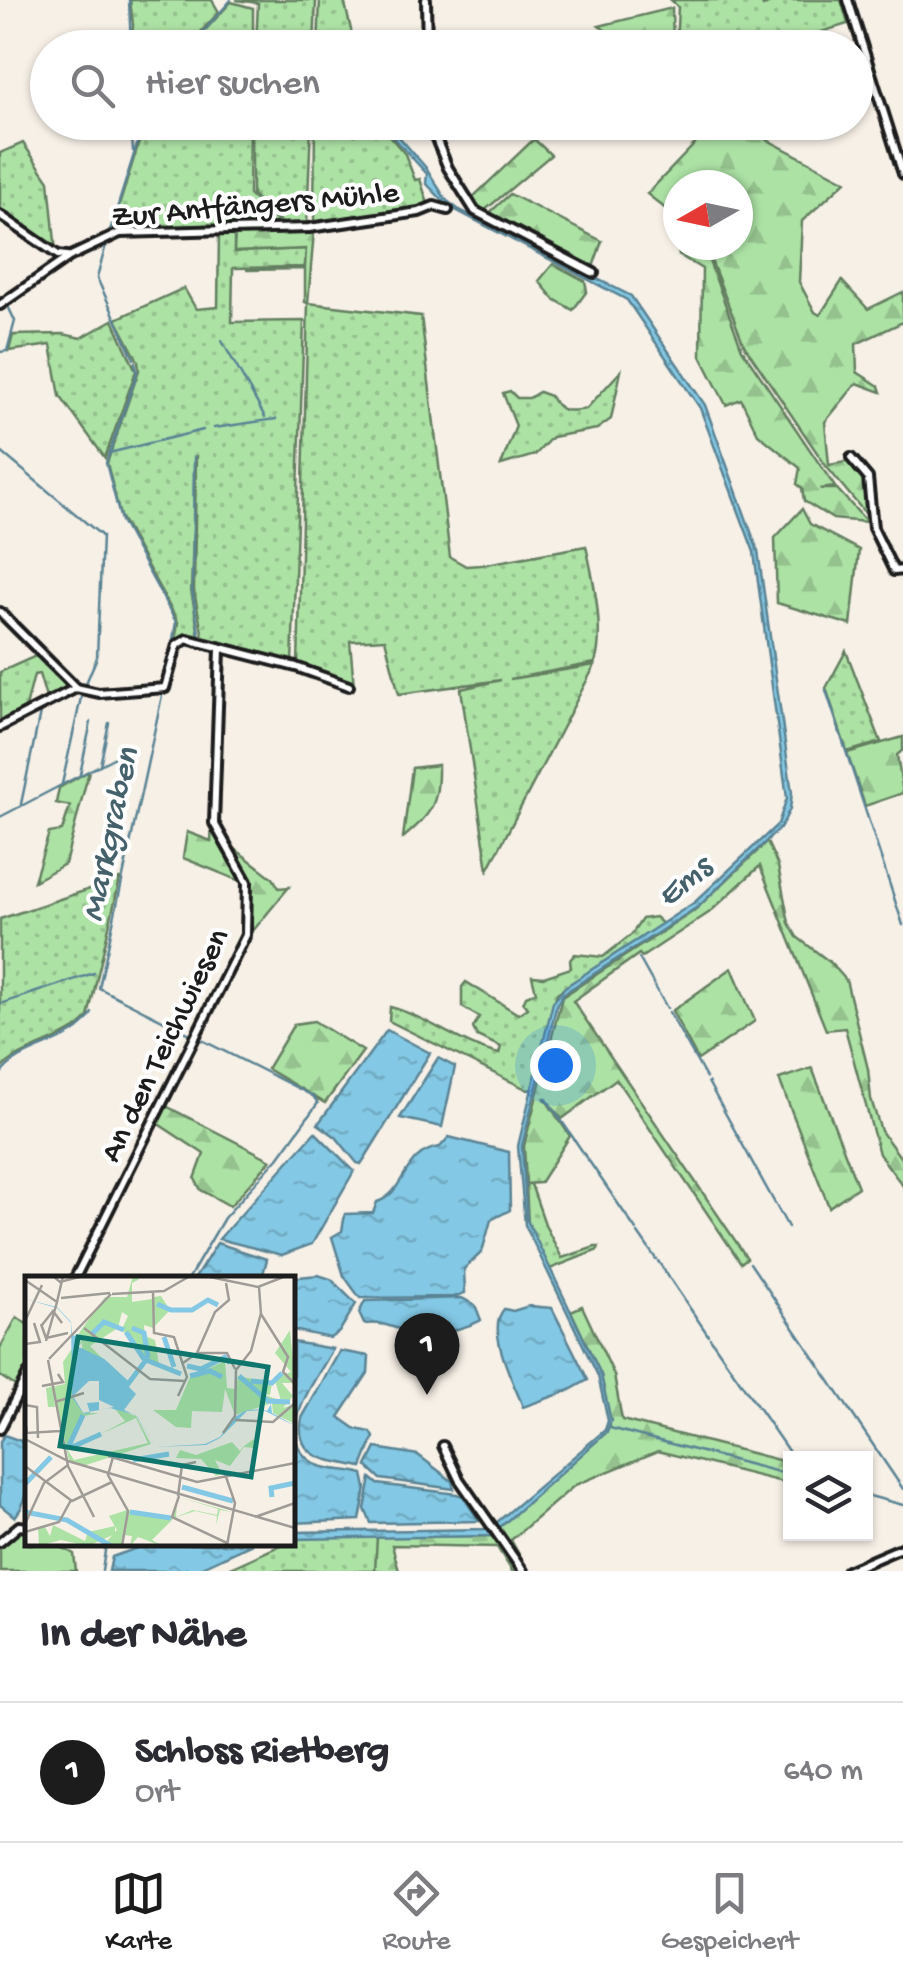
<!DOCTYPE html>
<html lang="de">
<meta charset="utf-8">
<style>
:root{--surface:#fff;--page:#f7f7f7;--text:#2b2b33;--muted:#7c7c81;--line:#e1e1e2;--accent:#1c1c1c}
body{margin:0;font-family:"Gochi Hand",sans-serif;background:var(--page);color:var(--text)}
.controls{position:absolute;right:30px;bottom:30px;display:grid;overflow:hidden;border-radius:0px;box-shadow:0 2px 8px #0004}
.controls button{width:90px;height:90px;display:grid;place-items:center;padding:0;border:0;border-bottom:2px solid var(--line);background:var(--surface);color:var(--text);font:50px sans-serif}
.compass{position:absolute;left:663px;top:170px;width:90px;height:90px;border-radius:50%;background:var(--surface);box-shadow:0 2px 8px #0004;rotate:261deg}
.you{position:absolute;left:555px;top:1065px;width:35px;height:35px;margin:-25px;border:8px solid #fff;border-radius:50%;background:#1a73e8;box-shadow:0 0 0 15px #1a73e833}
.badge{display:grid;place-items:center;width:65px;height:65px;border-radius:50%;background:var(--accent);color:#fff;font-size:32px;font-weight:700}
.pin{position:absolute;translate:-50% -82px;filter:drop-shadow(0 2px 5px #0008)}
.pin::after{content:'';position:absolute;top:52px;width:35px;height:30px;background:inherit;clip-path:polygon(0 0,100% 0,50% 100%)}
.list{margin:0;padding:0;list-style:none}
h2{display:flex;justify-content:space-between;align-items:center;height:130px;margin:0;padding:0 40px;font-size:42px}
h2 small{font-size:32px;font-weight:400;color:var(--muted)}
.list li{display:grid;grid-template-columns:65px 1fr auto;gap:30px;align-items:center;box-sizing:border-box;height:140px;padding:0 40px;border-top:2px solid var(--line)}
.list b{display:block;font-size:38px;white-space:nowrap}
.list p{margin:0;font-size:32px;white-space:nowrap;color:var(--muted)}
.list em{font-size:32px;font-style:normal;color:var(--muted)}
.icon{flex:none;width:55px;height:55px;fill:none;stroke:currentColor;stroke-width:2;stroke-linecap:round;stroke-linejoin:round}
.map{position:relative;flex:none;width:903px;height:1571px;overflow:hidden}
.search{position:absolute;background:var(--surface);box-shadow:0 2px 8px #0004;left:30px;right:30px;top:30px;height:110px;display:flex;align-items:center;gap:25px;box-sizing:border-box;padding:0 35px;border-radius:55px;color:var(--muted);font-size:38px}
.sheet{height:270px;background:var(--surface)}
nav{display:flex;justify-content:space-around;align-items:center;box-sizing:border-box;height:140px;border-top:2px solid var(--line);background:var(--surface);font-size:28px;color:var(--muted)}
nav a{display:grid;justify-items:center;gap:5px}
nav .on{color:var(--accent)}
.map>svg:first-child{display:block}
.grass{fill:url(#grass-dots);stroke:#647f60;stroke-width:2.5}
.forest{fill:url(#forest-firs);stroke:#647f60;stroke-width:2.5}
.pitch{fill:#ade2a5;stroke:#647f60;stroke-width:2.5}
.water{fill:url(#water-ripples);stroke:#5a8394;stroke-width:2.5}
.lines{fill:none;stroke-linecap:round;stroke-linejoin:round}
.stream{stroke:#5a8394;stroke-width:2.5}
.minor-casing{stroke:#1c1c1c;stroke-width:14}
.minor{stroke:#fff;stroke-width:6}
.labels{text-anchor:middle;stroke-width:8;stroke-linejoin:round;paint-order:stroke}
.street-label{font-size:32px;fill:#1c1c1c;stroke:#fff}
.water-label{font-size:35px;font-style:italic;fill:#45616c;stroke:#fff}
.inset-river{fill:none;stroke:#83c8e4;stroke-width:5}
.inset-road{fill:none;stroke:#9f9b96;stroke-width:2.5}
.view{fill:#0f766e;fill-opacity:0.15;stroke:#0f766e;stroke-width:5}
.inset-edge{fill:none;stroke:#1c1c1c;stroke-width:5}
</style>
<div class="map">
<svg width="903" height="1571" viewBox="0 0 903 1571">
<defs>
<pattern id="grass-dots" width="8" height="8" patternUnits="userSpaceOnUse" patternTransform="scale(2.5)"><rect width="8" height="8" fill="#ade2a5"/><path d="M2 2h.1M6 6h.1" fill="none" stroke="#94c18d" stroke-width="1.8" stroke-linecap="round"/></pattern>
<pattern id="forest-firs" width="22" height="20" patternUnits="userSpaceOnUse" patternTransform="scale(2.5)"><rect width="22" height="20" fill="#ade2a5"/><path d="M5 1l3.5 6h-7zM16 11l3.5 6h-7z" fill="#94c18d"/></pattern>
<pattern id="water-ripples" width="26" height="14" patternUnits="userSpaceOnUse" patternTransform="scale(2.5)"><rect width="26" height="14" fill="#83c8e4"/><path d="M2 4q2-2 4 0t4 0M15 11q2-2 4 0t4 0" fill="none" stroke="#71abc3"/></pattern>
</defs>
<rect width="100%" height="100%" fill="#f7f0e7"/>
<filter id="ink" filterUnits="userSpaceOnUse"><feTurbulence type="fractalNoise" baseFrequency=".01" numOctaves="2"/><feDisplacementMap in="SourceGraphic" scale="20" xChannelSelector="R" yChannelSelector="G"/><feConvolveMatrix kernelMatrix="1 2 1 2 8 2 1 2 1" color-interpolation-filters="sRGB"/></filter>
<g filter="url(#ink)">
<!-- grass -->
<g class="grass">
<path d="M130,0H212L219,12L187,47H131L133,25Z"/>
<path d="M236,0H316L314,47H256L258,3Z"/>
<path d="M320,0H344L355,47H318Z"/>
<path d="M671,0H760L763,6L778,0H841L848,24L771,47H676L678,7Z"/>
<path d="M231,2L253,8V47H190Z"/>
<path d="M145,123H250L249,195L281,225L153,229L152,224V229L111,231Z"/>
<path d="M252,123H311L307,225L285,226L252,195Z"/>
<path d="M315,123H378L405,154L415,180L420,179L429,207L417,211L314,224Z"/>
<path d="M23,143L49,181L56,252L0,214V153Z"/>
<path d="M219,232H234V252L306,249V267L233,268L232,322L304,321L292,664L204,642L194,591L196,455L191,590L200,641L187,638L175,642L178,622L120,516L107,463L139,370L138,361L116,319L184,288L196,309L218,307Z"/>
<path d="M308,303L421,316L450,557L466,566L481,565L586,546C593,577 605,632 595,663L510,679L595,665L488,870L461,689L501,680L399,694L385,639L350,641L354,686L298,665Z"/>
<path d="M113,320L136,371L105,458L60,396L51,345L9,351L13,335L63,334L81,338Z"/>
<path d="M621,371L611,419L597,429L552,437L535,455L501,465L516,426L503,393L510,391L517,398H529L539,392L550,396C560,413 568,412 586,409Z"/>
<path d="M846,651L881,742L847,752L826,688Z"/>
<path d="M38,655L71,687L47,701L39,674L34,675L25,711L6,722L0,718V672Z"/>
<path d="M120,879L88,1017C69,1042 23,1045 0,1070V919Z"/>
<path d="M655,917L663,924L557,993L532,1089L528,1090L389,1021L390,1007C428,1017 459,1044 499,1054L501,1047L477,1036L473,1028L479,1017L462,1007V987L466,982L518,1014L527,1008L523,1003L526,996L536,992L532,976L544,977L571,968L570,960L575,954L603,957L632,934L642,919Z"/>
<path d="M526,1184H531L546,1227L562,1258L595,1247H599L598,1250L550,1269L528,1224Z"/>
<path d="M384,1537L394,1571H224L283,1544H292L295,1538Z"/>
</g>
<!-- forest -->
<g class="forest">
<path d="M672,8L673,47H631L599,26Z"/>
<path d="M715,123H735L846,181L802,221L799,282L815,312L820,315L842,281L868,309L903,292V322L856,344L857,372L879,386L881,392L857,383L825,422L829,465L851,461L867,478L870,519L826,466L744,345L705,245H738V185H678V245H703L742,349L835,487L820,489H837L867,522L833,519L804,501L802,488L797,484L800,468L758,434L741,399L726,405L701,356L702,269L679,255L672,214L647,194Z"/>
<path d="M534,139L551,155L484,211L472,198Z"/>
<path d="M510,194L602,241L592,270L486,216Z"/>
<path d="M314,231L308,303L305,302V269L246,270L305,267L306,249L234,252L235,232Z"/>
<path d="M553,264L585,281L587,291L573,310L554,299L539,281Z"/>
<path d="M802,509L810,524L859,550L851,625L777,603L775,538Z"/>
<path d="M903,737V750L897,755L903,793L865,806L847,753Z"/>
<path d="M438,765C439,804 432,813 403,838L412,768Z"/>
<path d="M89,771L65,864L34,881L49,833L62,831L70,806L56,803L59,788Z"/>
<path d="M212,823L245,883L183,858L187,832L211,841Z"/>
<path d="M767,842L778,866L789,923L797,937L831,963L846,980L868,1069L871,1099L881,1131L903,1161V1186L879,1154L845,1028L826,1030L760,866L710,912L642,957L639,954L573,1001L747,1258L741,1263L616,1079L562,1119L544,1097L570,1136L540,1183L526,1184L524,1146L562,997L694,911Z"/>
<path d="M230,845L273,878L279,888L289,887L252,932H248L249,881Z"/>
<path d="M732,968L755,1021L698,1060L672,1011Z"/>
<path d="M314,1021L363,1051L325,1103L267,1069L294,1024Z"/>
<path d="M812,1068L858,1187L829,1207L779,1079Z"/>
<path d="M166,1106L271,1160L230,1206L201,1190L195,1179L204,1154L157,1123Z"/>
<path d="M582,1306L614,1375L622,1420L790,1463V1484L658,1451L575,1485L511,1540L528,1571H512L497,1547L392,1545L399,1571H375L377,1537L490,1536L610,1426L601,1375L571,1311Z"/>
</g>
<!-- pitch -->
<g class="pitch">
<path d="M17,1317L28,1325L27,1366L17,1387L0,1376V1348Z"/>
<path d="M27,1529L28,1544H55L74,1554L76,1571H0V1546L18,1531Z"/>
</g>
<!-- water -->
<g class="water">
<path d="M380,123H387L427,169L446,200L458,209L631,296L705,405L758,551L792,793L790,809L781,827L699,906L563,994L557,1004L522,1146L527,1220L601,1375L611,1421L607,1432L490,1536L293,1539L295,1532L489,1529L605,1430L608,1421L598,1376L525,1225L518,1146L553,1002L565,987L695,902L778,824L787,798L754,552L700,408L627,300L448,206L426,183L427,174Z"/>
<path d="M387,1030L430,1053L365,1158L361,1164L357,1163L336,1137L318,1124Z"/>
<path d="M438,1058L455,1067L442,1127L400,1118Z"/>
<path d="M315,1132L354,1171L312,1244L282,1255L219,1239Z"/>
<path d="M449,1137L509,1152L510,1210L491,1220L482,1252L464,1269L465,1293L454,1297L360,1298L344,1276L332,1237L342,1231L345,1214L373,1213L377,1202C406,1193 402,1152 440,1147Z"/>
<path d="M217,1243L267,1259L262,1278H195Z"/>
<path d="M318,1275L331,1279L356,1304L339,1332L330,1338L293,1330L292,1278H289Z"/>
<path d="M462,1298L475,1305L481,1320C474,1325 435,1336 427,1337C406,1337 392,1320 364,1324L359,1313L365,1301Z"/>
<path d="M529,1306L552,1308L588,1380L568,1391L523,1407C514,1383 485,1330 504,1309L513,1311Z"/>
<path d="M293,1342L333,1349C316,1380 268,1440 317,1465C330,1471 348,1469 363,1474L366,1488L360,1520L293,1523Z"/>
<path d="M340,1351L369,1356L368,1373L339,1417L356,1429L371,1432L374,1437L362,1467C334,1460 293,1462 302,1418Z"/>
<path d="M4,1435L21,1441C30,1468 34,1493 15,1517L0,1505V1442Z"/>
<path d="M376,1448L418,1455L452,1481L454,1489L381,1479L367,1466Z"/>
<path d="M371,1478L378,1484L457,1494L463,1496L479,1521L371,1523L365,1509Z"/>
<path d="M148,1544H252L194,1571H109L112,1557Z"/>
</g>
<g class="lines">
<!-- stream -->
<g class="stream">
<path d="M129,0L131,48"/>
<path d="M189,48L231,0"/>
<path d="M131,122L133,151"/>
<path d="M109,234L144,122"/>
<path d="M107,241L97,278L134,359"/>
<path d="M222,341L265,417"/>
<path d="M0,352L7,351L15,321L7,304"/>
<path d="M135,362L137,373L106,463L121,521L176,622L170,658"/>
<path d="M214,428L276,419"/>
<path d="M0,451L102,536L97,657L84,688"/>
<path d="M109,453L203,430"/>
<path d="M194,457L192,590L200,639"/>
<path d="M899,567L903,566"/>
<path d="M826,690L903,925"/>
<path d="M163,691L99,988L313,1096L318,1103L278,1158L224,1218L189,1278"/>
<path d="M100,765L109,723"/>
<path d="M80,774L91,722"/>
<path d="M62,784L82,693"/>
<path d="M21,804L40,713"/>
<path d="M0,817L119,755"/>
<path d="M639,958L667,1008"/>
<path d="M0,1004L94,973"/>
<path d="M669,1012L706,1078"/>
<path d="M0,1075C21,1044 73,1047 92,1013"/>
<path d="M708,1082L788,1227"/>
<path d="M546,1098L636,1230"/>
<path d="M638,1233L656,1259"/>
<path d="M658,1261L708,1335"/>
<path d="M750,1263L903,1489"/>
<path d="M710,1338L793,1458"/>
<path d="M610,1428L790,1475"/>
<path d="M866,1495L903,1505"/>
<path d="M102,1571L106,1544"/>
</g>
<!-- minor casing -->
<g class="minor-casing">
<g id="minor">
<path d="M426,0L427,48"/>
<path d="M848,0L903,174"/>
<path d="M429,122L448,168L475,211L594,273"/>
<path d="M0,215L58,255L67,256"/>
<path d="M0,305L69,257L120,233L309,228L419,212L434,206L448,210"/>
<path d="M851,458L868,478L873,528L894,571L903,570"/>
<path d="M0,612L76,688"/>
<path d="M0,727L76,688L99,693L165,688L177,645L187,639L296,667L349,686"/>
<path d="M75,1278L246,935L247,882L214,823L220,649"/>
<path d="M0,1429L28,1374"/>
<path d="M443,1446L459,1479L523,1571"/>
<path d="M0,1542L19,1526L28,1527"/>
<path d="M847,1571L903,1547"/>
</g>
</g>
<!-- minor -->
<use href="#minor" class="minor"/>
</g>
</g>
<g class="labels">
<!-- street labels -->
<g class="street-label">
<text transform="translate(255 202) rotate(-5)" y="11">Zur Antfängers Mühle</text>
<text transform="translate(162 1044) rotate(-64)" y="11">An den Teichwiesen</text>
</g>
<!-- water labels -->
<g class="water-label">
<text transform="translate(107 834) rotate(-78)" y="12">Markgraben</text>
<text transform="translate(682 879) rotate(-40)" y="12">Ems</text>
</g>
</g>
<!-- overview -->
<g transform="translate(25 1276)">
<rect width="270" height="270" fill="#f7f0e7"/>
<path d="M108,0H115L113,4L107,7V26L127,23L128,36L129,21L136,20L145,34L128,52L119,49L120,60L130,64L134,89L118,82L97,53L103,40L97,36L93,52L65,70L85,90L57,75V66L52,73L47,75L49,108L28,112L30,131H23L21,112L40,108L38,86L50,68L56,66L54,57L80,21H102ZM265,54L270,107H257L268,120L258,132L270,128V148L248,137L247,127L210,139L200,113L197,136L167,135L166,152L151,151L128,134H151L165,101L200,85L202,112L211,113L213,100L247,107L245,119L238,118L256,125L249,101L266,96L250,77ZM28,249L60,265L63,256L90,250V258L63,270L36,264L14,270L13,252L20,251L25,260Z" fill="#ade2a5"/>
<path d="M49,107L48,121L58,137H74L59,140L42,173L49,184L123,167L111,142L76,158L100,145L89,132L111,140L126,168L58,190L44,185L29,112ZM229,163V172L219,171L205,190L190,184L197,198L191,200L176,183L151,182L155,174L171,179L207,166L215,175L219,170ZM94,219L106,237L146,241L152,228L151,241L168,234L192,239L193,233L154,221L207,236L195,234L191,249L192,240L170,235L149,242L127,264L137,270L113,261L105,270L107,260L99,259L97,269L86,270L36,243L82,265L92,254L84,240L102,234Z" fill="#ade2a5"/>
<path d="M0,23L32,31L46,46L47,58L56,64L48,74L80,87L111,118L99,134L112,140L130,171L180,168L195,161L209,142L213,139L220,135L225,134L237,133L242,135L246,128L247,137L251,139L265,147L270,149L264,147L238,134L222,135L195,162L181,169L130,171L111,139L85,132L58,137L47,121L46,47L32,32ZM64,105H74V124L89,131L74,134V126L62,127L65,137L59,138L48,120Z" fill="#83c8e4" fill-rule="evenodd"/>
<path class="inset-river" d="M132,28L146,34H167L183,24L193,29M107,52L119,57L123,82M101,56L119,83M67,58L79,46L99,54M139,61L149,91M50,72L78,85L103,108L121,84L156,98M162,90L176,93L200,81L205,87M165,100L185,95L197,101M214,100L243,125L265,126M226,105L247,107L257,97M43,172L58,139M45,172L76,158M108,184L144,178M0,208L26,181M157,211L208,225M247,221L246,212L270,207M0,236L42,244L86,270M105,236L146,242"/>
<path class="inset-road" d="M28,0L35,6L58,0M180,0L233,11L261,0M0,4L32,26L38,0M234,11L236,38L263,81L258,96L270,108M128,16L129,57L149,61L162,101L153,120M87,18L139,15L165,0M36,22L85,17M0,45L17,9M16,48L21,62L43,57M17,49L28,35L37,47M59,52L125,103L160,105M21,65L32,26M0,68L15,66L9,47M172,77L190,36L204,24L201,7M24,83L86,18M23,84L43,190L69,241M158,87L172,77H202L210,93M17,110L38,106L33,98M30,126L59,117M0,129L12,131L13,162M210,144L248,146L270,127M1,150L2,157L35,155M198,157L210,140L211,94L226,75L236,37M0,163L43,185L270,252M83,180L172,206L270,187M88,181L83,199L103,235L97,270M0,190L47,225L87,206M200,198L210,227L202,269M153,220L157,189L171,186M154,220L147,241L202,267M230,241L270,227M0,248L19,207L43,189M0,256L34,246L46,224"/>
<path class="view" d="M53,61L243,91L226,201L35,170Z"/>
<rect width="270" height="270" class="inset-edge"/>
</g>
</svg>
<div class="controls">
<button><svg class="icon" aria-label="layers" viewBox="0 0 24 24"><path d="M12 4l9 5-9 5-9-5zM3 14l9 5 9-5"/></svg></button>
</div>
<svg class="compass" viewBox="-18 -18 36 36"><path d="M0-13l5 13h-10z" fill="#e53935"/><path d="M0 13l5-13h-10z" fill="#7c7c81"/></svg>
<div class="you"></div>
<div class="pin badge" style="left:427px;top:1395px">1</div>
<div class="search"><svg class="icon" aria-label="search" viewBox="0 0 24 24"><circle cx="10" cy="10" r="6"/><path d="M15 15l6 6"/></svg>Hier suchen</div>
</div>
<section class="sheet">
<h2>In der Nähe<small></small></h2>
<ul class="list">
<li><span class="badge">1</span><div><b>Schloss Rietberg</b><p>Ort</p></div><em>640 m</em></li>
</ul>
</section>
<nav>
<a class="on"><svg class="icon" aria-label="map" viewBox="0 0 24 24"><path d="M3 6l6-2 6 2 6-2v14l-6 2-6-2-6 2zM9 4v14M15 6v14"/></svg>Karte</a>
<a><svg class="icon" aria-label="directions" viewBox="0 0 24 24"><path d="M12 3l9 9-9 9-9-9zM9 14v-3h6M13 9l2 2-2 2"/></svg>Route</a>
<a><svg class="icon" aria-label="saved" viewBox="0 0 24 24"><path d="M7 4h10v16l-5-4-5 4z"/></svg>Gespeichert</a>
</nav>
